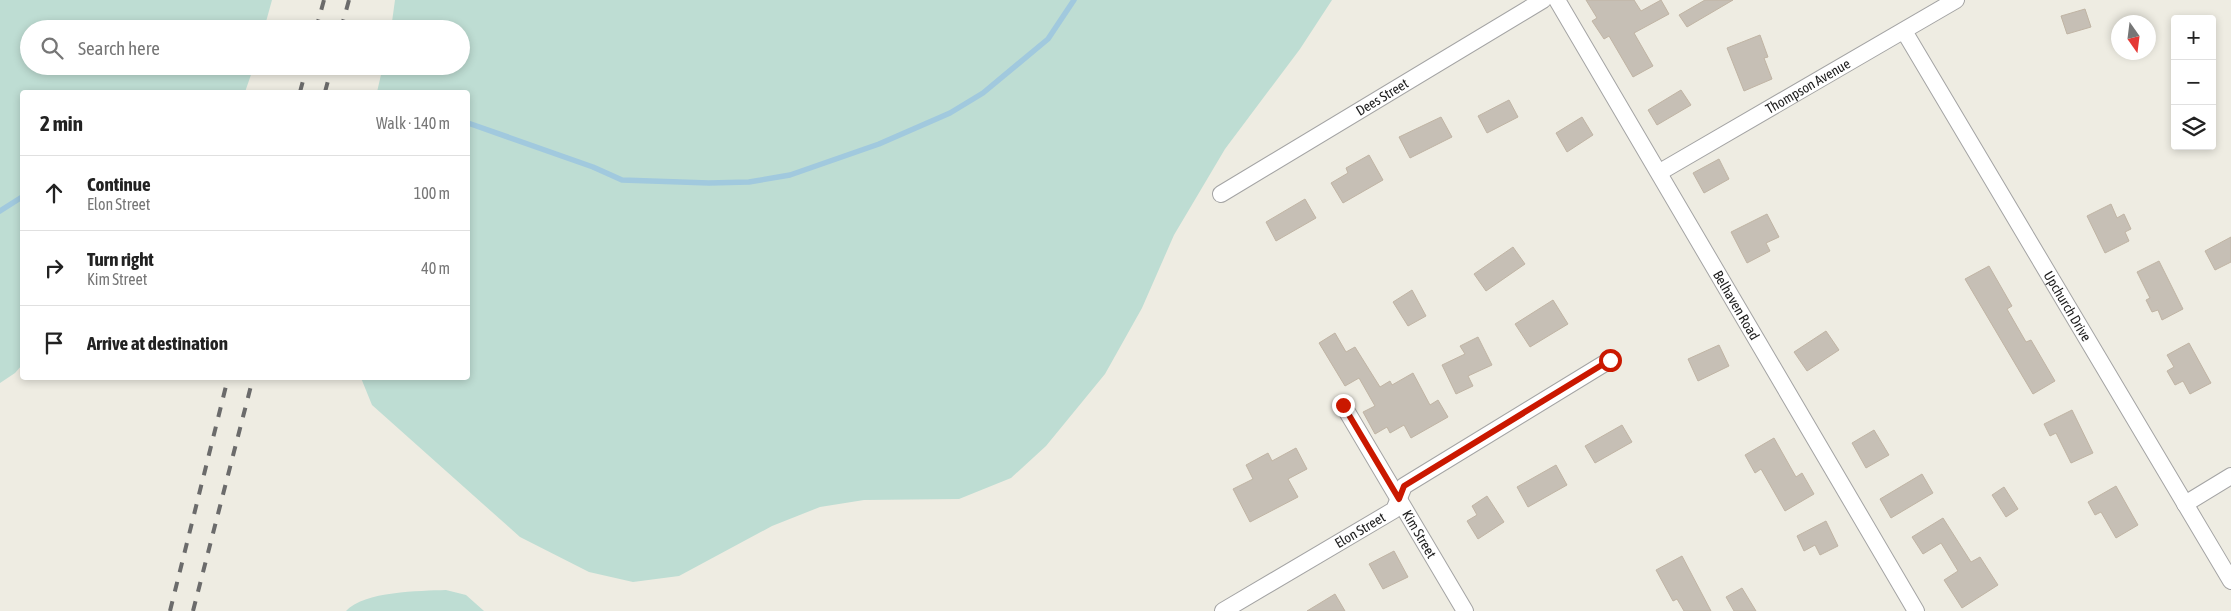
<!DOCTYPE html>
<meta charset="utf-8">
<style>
:root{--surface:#fff;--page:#f2f2f2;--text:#222;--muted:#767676;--line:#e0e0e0}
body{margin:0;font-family:"Asap Condensed",sans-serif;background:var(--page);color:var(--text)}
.controls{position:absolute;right:15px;top:15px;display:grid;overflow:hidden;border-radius:5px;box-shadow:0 2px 8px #0003}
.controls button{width:45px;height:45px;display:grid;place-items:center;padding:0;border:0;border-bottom:1px solid var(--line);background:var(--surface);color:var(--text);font:25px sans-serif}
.compass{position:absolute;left:2111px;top:15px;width:45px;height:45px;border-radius:50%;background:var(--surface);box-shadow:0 2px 8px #0003;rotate:166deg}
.stop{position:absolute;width:15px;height:15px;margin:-11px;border:4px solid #ca1800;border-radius:50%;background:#fff}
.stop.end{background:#ca1800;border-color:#fff;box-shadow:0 1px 5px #0008}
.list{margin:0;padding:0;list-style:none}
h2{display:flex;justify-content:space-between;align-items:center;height:65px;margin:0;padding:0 20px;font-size:21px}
h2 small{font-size:16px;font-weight:400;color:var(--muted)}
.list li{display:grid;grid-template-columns:32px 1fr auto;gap:15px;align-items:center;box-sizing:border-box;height:75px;padding:0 20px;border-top:1px solid var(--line)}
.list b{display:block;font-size:19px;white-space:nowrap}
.list p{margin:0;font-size:16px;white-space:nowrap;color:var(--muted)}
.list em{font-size:16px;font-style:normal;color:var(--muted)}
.icon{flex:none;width:28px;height:28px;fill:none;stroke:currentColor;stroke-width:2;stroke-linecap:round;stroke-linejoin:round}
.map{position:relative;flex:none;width:2231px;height:611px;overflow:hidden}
.search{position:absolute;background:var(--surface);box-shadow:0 2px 8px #0003;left:20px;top:20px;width:450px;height:55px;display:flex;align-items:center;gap:12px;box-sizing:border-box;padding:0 18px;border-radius:28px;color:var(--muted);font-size:19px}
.panel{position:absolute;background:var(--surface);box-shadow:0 2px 8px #0003;left:20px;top:90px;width:450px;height:290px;border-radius:5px}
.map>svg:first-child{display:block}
.wetland{fill:#beddd3}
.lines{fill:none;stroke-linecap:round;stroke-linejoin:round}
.stream{stroke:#a1c9de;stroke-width:5.5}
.building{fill:#c6bfb5;stroke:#c0b4a4}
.street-casing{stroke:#a4a4a4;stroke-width:18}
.street{stroke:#fff;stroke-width:16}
.rail{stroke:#6b6b6b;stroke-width:4;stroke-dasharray:10 10;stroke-linecap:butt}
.route{stroke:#ca1800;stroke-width:6}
.labels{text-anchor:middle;stroke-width:5;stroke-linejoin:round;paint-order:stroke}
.street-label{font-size:14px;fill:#1d1d1d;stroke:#fff}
</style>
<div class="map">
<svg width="2231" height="611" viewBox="0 0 2231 611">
<rect width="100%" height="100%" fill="#eeece2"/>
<!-- wetland -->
<g class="wetland">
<path d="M0,0H272L264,29H29V66H254L245,92H22V365L15,373L0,383Z"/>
<path d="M395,0H1332L1300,49L1225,149L1174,235L1142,308L1105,374L1046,446L1011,478L959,499L864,500L820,507L772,526L679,576L633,582L589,572L520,537L372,405L361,378H468V92H377L383,66H461V29H391Z"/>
<path d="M446,590L466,595L484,611H346C364,591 420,591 446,590Z"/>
</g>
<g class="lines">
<!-- stream -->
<g class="stream">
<path d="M468,123L593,167L622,180L709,183L749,182L790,175L879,144L950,113L983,93L1048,39L1074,0"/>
<path d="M0,211L22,197"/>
</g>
</g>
<!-- building -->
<g class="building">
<path d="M1586,0H1634L1641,11L1661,0L1669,14L1634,33L1653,66L1633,77L1609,36L1604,39L1592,21L1597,18Z"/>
<path d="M1705,0H1733L1687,27L1679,15Z"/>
<path d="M2085,9L2091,27L2067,34L2061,16Z"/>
<path d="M1760,35L1768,57L1764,58L1772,79L1744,91L1727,48Z"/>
<path d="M1681,90L1691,105L1657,125L1648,110Z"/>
<path d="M1509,100L1518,117L1487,133L1478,116Z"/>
<path d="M1441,117L1452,137L1410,158L1399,137Z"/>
<path d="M1582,117L1593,135L1567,152L1556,133Z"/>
<path d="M1369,155L1383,180L1343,203L1331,183L1348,173L1346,168Z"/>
<path d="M1719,159L1729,179L1704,193L1693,173Z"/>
<path d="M1305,199L1316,218L1276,241L1266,222Z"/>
<path d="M2111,204L2117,218L2124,214L2131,229L2125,232L2129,241L2105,253L2087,216Z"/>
<path d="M1767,214L1779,237L1766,243L1770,251L1747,263L1731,232Z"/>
<path d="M2231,237V262L2215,270L2205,251Z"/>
<path d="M1513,247L1525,264L1486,291L1474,274Z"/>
<path d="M2159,261L2183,309L2162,320L2158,310L2152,312L2146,300L2150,298L2137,272Z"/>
<path d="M1989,266L2012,306L2007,309L2026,342L2031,340L2055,381L2033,394L1965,279Z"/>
<path d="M1412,290L1426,316L1408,326L1393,302Z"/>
<path d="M1553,300L1568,324L1530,347L1515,324Z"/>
<path d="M1826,331L1839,350L1807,371L1794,352Z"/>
<path d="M1335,333L1346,352L1355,347L1380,387L1390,381L1392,385L1413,373L1430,405L1438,400L1448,417L1411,438L1404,425L1390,433L1387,427L1375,434L1363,412L1375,406L1359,378L1345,386L1319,343Z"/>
<path d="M1478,337L1492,365L1468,376L1473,386L1456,394L1442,365L1465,354L1460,346Z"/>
<path d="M2189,343L2211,383L2190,394L2183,381L2175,385L2167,371L2174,367L2167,355Z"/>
<path d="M1719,345L1729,366L1698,381L1688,359Z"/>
<path d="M2072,410L2093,453L2071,463L2056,433L2050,436L2044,424Z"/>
<path d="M1622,425L1632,442L1595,463L1585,446Z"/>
<path d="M1874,430L1889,455L1866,468L1852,443Z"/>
<path d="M1774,438L1796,477L1802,473L1814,494L1785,511L1761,469L1755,473L1745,455Z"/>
<path d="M1296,448L1307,469L1288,479L1298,497L1250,522L1233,489L1253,479L1246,465L1268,453L1272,461Z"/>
<path d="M1556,465L1567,485L1528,507L1517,487Z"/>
<path d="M1922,474L1933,493L1891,518L1880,499Z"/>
<path d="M2116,486L2138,525L2116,538L2101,512L2095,515L2088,502Z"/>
<path d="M2004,487L2018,509L2006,517L1992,495Z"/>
<path d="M1487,496L1504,522L1478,539L1467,521L1477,515L1472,506Z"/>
<path d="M1943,518L1971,562L1980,557L1998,585L1962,608L1944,580L1958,571L1941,543L1923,554L1912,537Z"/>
<path d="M1826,521L1838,546L1820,555L1815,545L1804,551L1797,536Z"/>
<path d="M1394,551L1408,577L1383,589L1369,564Z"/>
<path d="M1682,556L1711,611H1684L1677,599L1673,601L1656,570Z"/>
<path d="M1742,588L1756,611H1734L1726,597Z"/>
<path d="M1335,594L1345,611H1307Z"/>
</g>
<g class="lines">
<!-- street casing -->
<g class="street-casing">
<g id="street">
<path id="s1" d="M1557,0C1678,203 1795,408 1916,611"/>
<path id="s2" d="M1904,31L2231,581"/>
<path id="s3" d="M1660,172L1956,0"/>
<path id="s4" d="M1221,194L1543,0"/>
<path id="s5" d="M1343,405L1465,611"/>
<path d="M2185,504L2231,476"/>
<path id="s6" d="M1223,611L1394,510L1404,486L1610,360"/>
</g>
</g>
<!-- street -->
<use href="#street" class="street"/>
<!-- rail -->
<g class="rail">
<path d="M316,29L324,0"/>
<path d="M341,29L349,0"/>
<path d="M300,92L307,66"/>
<path d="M325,92L332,66"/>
<path d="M170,611L228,378"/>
<path d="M193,611L253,378"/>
</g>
</g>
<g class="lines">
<!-- route -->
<path class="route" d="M1343,405L1399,499L1404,486L1610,360"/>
</g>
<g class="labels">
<!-- street labels -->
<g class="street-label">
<text dy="5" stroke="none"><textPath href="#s3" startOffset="171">Thompson Avenue</textPath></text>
<text dy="5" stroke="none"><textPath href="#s4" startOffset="188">Dees Street</textPath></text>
<text dy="5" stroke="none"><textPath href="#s1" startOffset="354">Belhaven Road</textPath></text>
<text dy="5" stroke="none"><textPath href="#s2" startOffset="320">Upchurch Drive</textPath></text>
<text dy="5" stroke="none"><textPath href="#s6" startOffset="159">Elon Street</textPath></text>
<text dy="5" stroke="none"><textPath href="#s5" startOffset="150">Kim Street</textPath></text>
</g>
</g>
</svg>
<div class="controls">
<button>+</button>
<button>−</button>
<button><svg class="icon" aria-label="layers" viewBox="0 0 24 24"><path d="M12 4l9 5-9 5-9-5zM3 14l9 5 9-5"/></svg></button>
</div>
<svg class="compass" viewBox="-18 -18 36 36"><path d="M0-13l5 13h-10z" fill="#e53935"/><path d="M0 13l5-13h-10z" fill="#767676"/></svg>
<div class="stop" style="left:1610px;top:360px"></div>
<div class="stop end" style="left:1343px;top:405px"></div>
<div class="search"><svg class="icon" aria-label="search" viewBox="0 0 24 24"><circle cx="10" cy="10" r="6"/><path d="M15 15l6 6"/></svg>Search here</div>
<section class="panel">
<h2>2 min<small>Walk · 140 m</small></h2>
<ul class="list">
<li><svg class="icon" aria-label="ahead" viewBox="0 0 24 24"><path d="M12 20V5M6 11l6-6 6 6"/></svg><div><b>Continue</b><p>Elon Street</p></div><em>100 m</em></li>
<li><svg class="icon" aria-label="right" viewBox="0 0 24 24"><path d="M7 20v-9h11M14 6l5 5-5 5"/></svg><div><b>Turn right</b><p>Kim Street</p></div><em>40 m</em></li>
<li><svg class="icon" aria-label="arrive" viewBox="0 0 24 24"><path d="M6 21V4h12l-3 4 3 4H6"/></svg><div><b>Arrive at destination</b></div></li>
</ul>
</section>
</div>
